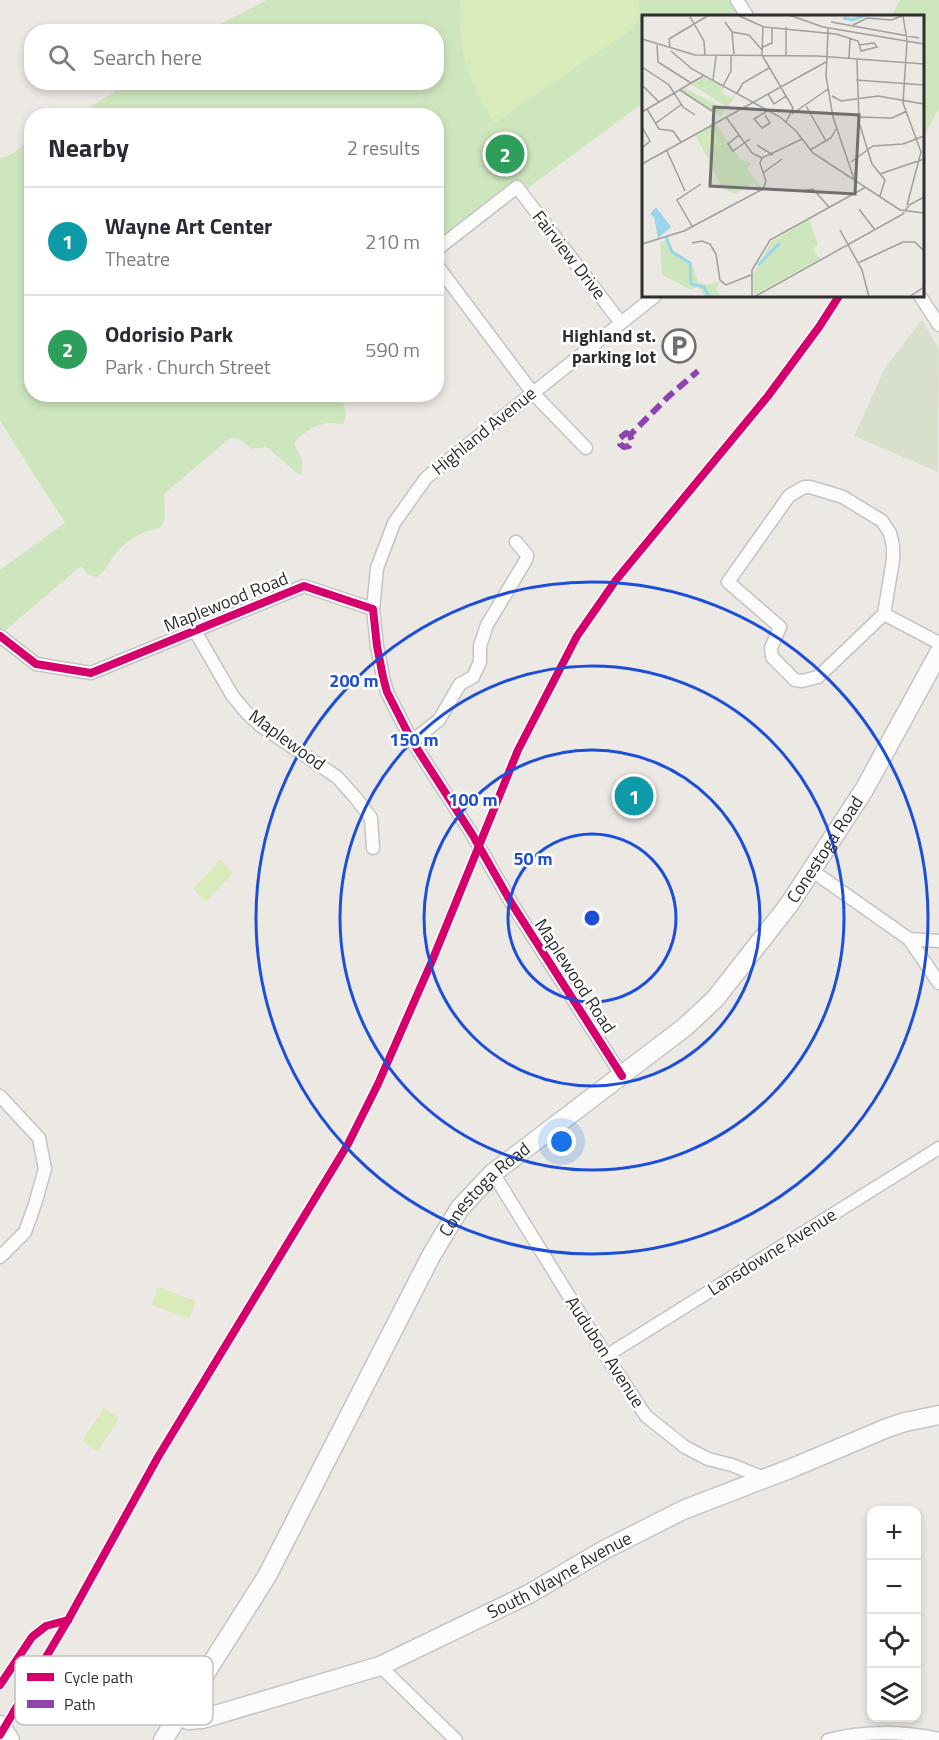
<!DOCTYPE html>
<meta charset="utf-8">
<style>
:root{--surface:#fff;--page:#f7f7f7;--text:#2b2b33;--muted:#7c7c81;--line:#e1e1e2;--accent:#1a73e8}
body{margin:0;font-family:"Titillium Web",sans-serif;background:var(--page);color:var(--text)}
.controls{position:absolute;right:18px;bottom:18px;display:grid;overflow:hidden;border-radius:12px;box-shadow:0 3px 9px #0003}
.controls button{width:54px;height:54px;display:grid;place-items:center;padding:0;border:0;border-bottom:2px solid var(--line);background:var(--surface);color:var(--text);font:30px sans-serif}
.you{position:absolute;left:562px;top:1142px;width:21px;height:21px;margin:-15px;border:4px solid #fff;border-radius:50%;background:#1a73e8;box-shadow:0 0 0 9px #1a73e833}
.badge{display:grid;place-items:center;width:39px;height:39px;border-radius:50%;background:var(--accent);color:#fff;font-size:20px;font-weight:700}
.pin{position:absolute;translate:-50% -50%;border:3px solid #fff;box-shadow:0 2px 6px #0006}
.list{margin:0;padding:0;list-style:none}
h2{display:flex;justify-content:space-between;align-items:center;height:78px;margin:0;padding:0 24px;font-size:26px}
h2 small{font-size:20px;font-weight:400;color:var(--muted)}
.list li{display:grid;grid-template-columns:39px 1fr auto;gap:18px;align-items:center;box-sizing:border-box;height:108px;padding:0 24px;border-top:2px solid var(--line)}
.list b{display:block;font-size:22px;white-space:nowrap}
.list p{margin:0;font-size:20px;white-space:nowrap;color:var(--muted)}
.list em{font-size:20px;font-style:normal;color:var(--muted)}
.icon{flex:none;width:33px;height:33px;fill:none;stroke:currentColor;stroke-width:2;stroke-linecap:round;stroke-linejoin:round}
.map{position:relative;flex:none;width:939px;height:1740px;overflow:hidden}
.search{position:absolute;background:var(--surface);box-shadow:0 3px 9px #0003;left:24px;top:24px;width:420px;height:66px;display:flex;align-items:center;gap:15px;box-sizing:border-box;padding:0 21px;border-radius:24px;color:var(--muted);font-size:22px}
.panel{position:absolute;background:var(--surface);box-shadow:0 3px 9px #0003;left:24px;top:108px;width:420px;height:294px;border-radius:24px}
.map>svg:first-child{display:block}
.green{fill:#cee6be}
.cemetery{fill:#d8e0cc}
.pitch{fill:#d9eabb}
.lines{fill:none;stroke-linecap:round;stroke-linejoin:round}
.street-casing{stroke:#c5c4c5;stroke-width:15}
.secondary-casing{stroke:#c5c4c5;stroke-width:21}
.street{stroke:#fcfcfb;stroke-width:12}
.secondary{stroke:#fcfcfb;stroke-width:18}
.quiet{stroke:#8e44ad;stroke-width:6;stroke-dasharray:12 6;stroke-linecap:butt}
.cycleway-casing{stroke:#fff;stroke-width:11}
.cycleway{stroke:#d6006c;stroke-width:8}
.ring{fill:none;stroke:#1d4ed8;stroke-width:3}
.labels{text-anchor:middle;stroke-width:5;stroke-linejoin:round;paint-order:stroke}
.street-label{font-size:18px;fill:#2e2e2e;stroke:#fff}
.poi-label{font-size:18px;font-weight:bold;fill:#2e2e2e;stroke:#fff;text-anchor:end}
.inset-river{fill:none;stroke:#99d6ec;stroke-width:3}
.inset-road{fill:none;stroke:#a09e9b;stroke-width:1.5}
.view{fill:#706f6e;fill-opacity:0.15;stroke:#706f6e;stroke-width:3}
.inset-edge{fill:none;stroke:#2e2e2e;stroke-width:3}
.key{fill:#fff;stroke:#c0c0c0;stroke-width:1.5}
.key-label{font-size:16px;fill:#2e2e2e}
.centre{fill:#1d4ed8;stroke:#fff;stroke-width:3}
.ring-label{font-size:18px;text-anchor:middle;font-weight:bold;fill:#1d4ed8;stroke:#fff;stroke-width:5;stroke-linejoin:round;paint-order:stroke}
</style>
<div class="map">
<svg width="939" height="1740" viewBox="0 0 939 1740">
<rect width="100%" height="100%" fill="#ece8e4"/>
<!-- green -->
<g class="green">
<path d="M267,0H737L748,16H644L643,103L521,193L437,259L436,116H75L129,83L436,82V32L207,31Z"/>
<path d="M900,0H939V108L926,133L922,131V16H891Z"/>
<path d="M31,138L32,394L338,395C344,404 349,413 343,424C322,420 311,427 295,441V446L302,459V474H298L269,449L265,447L251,449C245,442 239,438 230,438L164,494L165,519L160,528C140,532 124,541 112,558C107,566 104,572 97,577L88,575L81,566L0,635V570L65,523L0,421V158C13,156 22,146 31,138Z"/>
</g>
<!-- cemetery -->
<path class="cemetery" d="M922,320L939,349L938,472L854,436L885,368Z"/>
<!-- pitch -->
<g class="pitch">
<path d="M460,0H638C642,11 639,20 632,29L495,123C469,86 456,46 460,0Z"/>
<path d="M220,860L233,873L206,902L193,889Z"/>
<path d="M158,1287L196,1301L189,1319L152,1305Z"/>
<path d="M104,1408L119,1418L98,1451L82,1441Z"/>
</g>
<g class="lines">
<!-- street casing -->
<g class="street-casing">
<g id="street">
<path d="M737,0L747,16"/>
<path d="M436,250L517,187L621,323"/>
<path d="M436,264L532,392L586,448"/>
<path d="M920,296L939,325"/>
<path d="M804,487H810L843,497L882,521L890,533L893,546V560L884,614L818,677L802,681L795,680L772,657L771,648L780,627L728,582L789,496Z"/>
<path d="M373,609L377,568L394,523L426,478L655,296"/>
<path d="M884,614L939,643"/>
<path d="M195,631L232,695L246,712L261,726L337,777L355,797L371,818L373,848"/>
<path d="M0,636L36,664L91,673L304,586L373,609L377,646L383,677L387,692L412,741L472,834L512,904L622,1076"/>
<path d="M412,741L439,720L460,684L473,677L480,662V646L487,625L526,560L527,555L516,542"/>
<path d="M811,870L909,939L939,941"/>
<path d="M909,939L939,983"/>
<path d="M0,1096L39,1138L45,1169L35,1204L25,1232L0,1257"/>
<path d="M493,1173L606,1356L646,1416L685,1447L708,1459L732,1465L764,1478"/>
<path d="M606,1356L939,1148"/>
<path d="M380,1666L456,1740"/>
<path d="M828,1740C864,1731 903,1731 939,1739"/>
</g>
</g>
<!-- secondary casing -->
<g class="secondary-casing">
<g id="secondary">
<path id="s1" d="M178,1715L188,1720L202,1719L380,1666L529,1594L604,1550L683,1510L792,1468L887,1428L905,1422L939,1415"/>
<path d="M0,1725L10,1740"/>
<path id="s2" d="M163,1740L267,1576L432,1254L460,1208L493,1173L685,1027L715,999L788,906L864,790L939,653"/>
</g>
</g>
<!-- street -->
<use href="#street" class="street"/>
<!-- secondary -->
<use href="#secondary" class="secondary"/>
<!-- quiet -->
<path class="quiet" d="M630,435L626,433L619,439L620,444L624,447L629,446L632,441L630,435L669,396L698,371"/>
<!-- cycleway casing -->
<g class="cycleway-casing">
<g id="cycleway">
<path d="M0,636L36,664L91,673L304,586L373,609L377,646L383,677L387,692L412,741L472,834L512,904L622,1076"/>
<path d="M0,1685L32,1637L46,1626L68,1620"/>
<path d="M0,1735L68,1620L158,1457L348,1144L378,1084L432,961L518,750L577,636L616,580L768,396L819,327L839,296"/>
</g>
</g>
<!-- cycleway -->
<use href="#cycleway" class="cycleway"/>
</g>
<!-- distance rings -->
<g class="ring">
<circle cx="592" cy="918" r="84"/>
<circle cx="592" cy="918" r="168"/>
<circle cx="592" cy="918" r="252"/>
<circle cx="592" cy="918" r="336"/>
</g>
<!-- icons -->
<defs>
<g id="parking-ring" transform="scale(1.725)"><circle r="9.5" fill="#fff" stroke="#706f6e" stroke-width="1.5"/><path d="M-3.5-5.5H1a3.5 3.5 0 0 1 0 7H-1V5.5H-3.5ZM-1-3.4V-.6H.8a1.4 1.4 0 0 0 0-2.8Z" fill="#706f6e"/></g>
</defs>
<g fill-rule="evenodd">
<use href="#parking-ring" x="679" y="346"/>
</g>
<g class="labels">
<!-- street labels -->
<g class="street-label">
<text transform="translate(569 255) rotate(52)" y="6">Fairview Drive</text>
<text transform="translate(484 431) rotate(-39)" y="6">Highland Avenue</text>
<text transform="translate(226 602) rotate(-22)" y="6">Maplewood Road</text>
<text transform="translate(287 740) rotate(36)" y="6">Maplewood</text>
<text dy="6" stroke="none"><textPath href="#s2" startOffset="1126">Conestoga Road</textPath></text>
<text transform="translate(575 976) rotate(57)" y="6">Maplewood Road</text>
<text dy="6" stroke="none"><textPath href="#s2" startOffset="640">Conestoga Road</textPath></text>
<text transform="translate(772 1252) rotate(-32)" y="6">Lansdowne Avenue</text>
<text transform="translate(605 1352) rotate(57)" y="6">Audubon Avenue</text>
<text dy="6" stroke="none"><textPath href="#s1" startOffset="412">South Wayne Avenue</textPath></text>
</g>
<!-- poi labels -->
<g class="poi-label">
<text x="656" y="342">Highland st.<tspan x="656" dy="21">parking lot</tspan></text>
</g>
</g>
<!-- overview -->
<g transform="translate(642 15)">
<rect width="282" height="282" fill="#ece8e4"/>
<path d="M62,62L82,72L79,77L89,82L94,79L86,93L49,69ZM42,73L83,94L79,101L39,75ZM73,108L98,144L109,148L105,154L121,174L117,176L112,168L93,179L81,174L53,119ZM167,204L176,230L171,233L178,244L112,280L111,260L128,228ZM24,225L28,233L49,247L56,267L66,270L78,266L74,275L80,282H63L56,271L49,275L20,260L18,228Z" fill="#cee6be"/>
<path d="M72,118L80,130L66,131L59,124Z" fill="#d9eabb"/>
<path d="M14,192L29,212L16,223L12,202L8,199Z" fill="#99d6ec"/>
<path class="inset-river" d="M201,3L210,5L224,0M24,222L30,237L48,248L49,269L62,272L67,282M116,250L138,228"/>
<path class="inset-road" d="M47,0L62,26L63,40M95,0L122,12L194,19L216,26L219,36L235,32L232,28L217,30M147,0L181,12L282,29M261,1L265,25M83,7L90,17L107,20L120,35M189,7L277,23M211,10L225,3L249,5L260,1M121,11L120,40L151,93L144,107M90,17L92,39M0,24L53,40L176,41L282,49M15,30L16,47L49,68M121,32L130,28V12M28,33L27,24L67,0M29,36L50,54L138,102L154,116L171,138L258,195L282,198M144,40V12M185,41L186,14M185,42L184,61L191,102L212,164M207,43L208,24M215,45L217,107L230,149L243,165L238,181M0,52L27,70L41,92L53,100M71,65L74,41M214,65L282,70M0,70L17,87M81,71L89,56V41M38,75L70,96M95,78L101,68L127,53M126,79L132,89L144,81M190,81L199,86L236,81L282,89M164,91L184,126M5,94L17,114L31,116L39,127M0,97L61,61M150,99L186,74M123,100L128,108L120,113L112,104L125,96M84,102L110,138L120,143M217,102L250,103L265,96M14,108L40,89M0,112L8,126L0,133M97,120L86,129L91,136L108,124M115,130L131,140M168,135L189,123L194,114M25,136L43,176M209,147L231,131L261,129L282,121M0,149L184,47M121,158L140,144M238,159L282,144M159,176L171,174L187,192M265,190L279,137L261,88L265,27M217,194L233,215M50,211L35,185L59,169M198,215L220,255L227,282M50,228L60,226L68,229L74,239L78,265L84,270L109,260M0,229L42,216L121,174L124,166L118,148L120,143L160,124M216,248L261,227H273L282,236M110,282V255L128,225L224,172M112,282L261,199L267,190L282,182M267,282L282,272"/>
<path class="view" d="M72,92L217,100L213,179L68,171Z"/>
<rect width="282" height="282" class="inset-edge"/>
</g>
<!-- legend -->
<rect x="15" y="1656" width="198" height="69" rx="9" class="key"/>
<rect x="27" y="1673" width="27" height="8" fill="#d6006c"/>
<rect x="27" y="1700" width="27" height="8" fill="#8e44ad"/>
<g class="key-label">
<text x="64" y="1683">Cycle path</text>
<text x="64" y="1710">Path</text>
</g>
<circle cx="592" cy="918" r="9" class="centre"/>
<g class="ring-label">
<text x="354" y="687">200 m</text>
<text x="414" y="746">150 m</text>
<text x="473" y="806">100 m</text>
<text x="533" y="865">50 m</text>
</g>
</svg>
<div class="controls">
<button>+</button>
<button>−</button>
<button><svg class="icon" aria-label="locate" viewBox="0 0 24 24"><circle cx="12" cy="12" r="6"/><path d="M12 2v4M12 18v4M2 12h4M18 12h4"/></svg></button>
<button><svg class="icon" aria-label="layers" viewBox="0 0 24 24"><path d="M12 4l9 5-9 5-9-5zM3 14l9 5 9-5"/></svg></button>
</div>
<div class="you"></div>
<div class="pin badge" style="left:634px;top:796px;background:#0f9aa8">1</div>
<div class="pin badge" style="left:505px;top:154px;background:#2e9e5b">2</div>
<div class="search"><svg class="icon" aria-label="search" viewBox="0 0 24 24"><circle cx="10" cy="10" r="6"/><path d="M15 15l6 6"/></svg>Search here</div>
<section class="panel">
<h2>Nearby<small>2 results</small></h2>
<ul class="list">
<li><span class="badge" style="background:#0f9aa8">1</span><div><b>Wayne Art Center</b><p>Theatre</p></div><em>210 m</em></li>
<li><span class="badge" style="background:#2e9e5b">2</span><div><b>Odorisio Park</b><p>Park · Church Street</p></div><em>590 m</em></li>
</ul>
</section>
</div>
